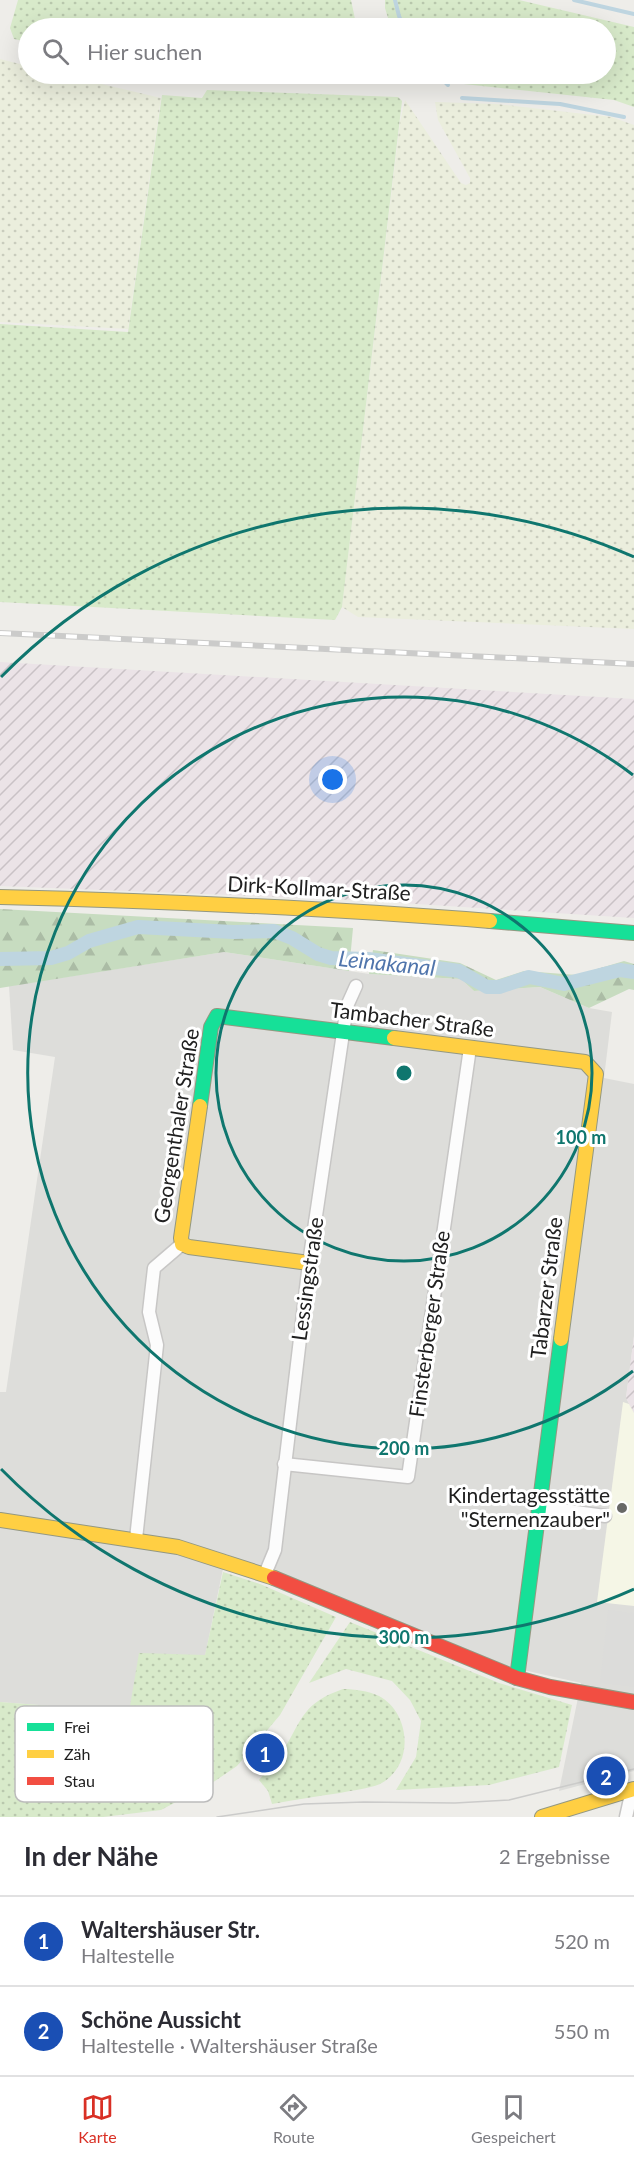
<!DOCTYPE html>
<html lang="de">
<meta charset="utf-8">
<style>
:root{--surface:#fff;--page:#f7f7f7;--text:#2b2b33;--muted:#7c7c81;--line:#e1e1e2;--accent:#d93025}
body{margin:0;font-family:Lato,sans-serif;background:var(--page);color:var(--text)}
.you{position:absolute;left:333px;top:780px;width:21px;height:21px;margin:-15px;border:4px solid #fff;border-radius:50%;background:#1a73e8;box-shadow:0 0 0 9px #1a73e833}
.badge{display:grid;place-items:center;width:39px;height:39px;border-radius:50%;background:var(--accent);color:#fff;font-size:20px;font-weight:700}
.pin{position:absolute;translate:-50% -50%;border:3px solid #fff;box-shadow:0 2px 6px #0006}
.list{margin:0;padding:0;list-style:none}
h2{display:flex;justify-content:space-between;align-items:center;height:78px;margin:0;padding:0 24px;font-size:26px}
h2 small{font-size:20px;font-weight:400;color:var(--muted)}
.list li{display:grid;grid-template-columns:39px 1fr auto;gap:18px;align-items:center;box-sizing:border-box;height:90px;padding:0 24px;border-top:2px solid var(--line)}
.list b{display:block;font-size:22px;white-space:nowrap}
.list p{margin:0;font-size:20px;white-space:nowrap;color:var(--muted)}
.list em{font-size:20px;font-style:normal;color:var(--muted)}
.icon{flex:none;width:33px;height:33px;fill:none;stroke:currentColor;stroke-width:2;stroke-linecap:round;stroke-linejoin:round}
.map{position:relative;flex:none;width:634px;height:1817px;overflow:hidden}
.search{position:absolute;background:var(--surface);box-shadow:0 6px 24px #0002;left:18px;right:18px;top:18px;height:66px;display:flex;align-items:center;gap:15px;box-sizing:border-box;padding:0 21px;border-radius:33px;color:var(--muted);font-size:22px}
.sheet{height:258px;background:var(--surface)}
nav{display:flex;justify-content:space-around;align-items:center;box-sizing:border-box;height:84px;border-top:2px solid var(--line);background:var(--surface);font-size:16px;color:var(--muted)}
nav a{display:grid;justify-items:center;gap:3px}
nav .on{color:var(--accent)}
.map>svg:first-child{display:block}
.residential{fill:#ddddda}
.industrial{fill:url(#industrial-furrows)}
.education{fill:#f5f6e6}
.religious{fill:#dcdcda}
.farmland{fill:url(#farmland-dots)}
.grass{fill:url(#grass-dots)}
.forest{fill:url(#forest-firs)}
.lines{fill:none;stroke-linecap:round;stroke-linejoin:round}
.stream{stroke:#bed5e0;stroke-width:4}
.canal{stroke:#bed5e0;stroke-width:14}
.street-casing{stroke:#c7c6c5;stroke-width:15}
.fast-casing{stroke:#949881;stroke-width:16}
.slow-casing{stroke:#949881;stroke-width:16}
.jam-casing{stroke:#949881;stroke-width:16}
.street{stroke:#fcfcfc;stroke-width:12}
.fast{stroke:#16e098;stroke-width:14}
.slow{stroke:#ffcf43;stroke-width:14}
.jam{stroke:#f24e42;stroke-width:14}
.tram{stroke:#cbcbca;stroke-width:1.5}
.rail-casing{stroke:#cbcbca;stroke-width:6}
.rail{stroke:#fff;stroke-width:4;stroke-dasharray:11;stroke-linecap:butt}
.ring{fill:none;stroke:#0f766e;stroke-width:3}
.poi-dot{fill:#686866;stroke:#fff;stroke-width:2}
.labels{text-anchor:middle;stroke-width:6;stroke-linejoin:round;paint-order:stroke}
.street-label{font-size:21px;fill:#202020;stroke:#fff}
.poi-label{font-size:21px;fill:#202020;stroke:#fff;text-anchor:end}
.water-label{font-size:22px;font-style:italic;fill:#5075ac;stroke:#fff}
.key{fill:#fff;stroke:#bcbcbc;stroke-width:1.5}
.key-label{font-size:16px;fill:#202020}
.centre{fill:#0f766e;stroke:#fff;stroke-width:3}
.ring-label{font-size:18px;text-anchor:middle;font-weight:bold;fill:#0f766e;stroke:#fff;stroke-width:6;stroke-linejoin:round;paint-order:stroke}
</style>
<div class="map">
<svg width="634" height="1817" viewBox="0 0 634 1817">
<defs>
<pattern id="industrial-furrows" width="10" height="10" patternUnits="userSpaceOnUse" patternTransform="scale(1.5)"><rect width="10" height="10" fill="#ebe3e7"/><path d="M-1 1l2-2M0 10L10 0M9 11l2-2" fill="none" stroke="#c9c2c6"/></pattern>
<pattern id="farmland-dots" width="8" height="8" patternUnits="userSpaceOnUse" patternTransform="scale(1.5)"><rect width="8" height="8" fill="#ebeedd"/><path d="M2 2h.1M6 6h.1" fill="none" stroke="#c9ccbd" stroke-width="1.8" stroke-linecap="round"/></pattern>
<pattern id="grass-dots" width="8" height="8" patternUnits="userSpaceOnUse" patternTransform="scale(1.5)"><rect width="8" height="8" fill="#d8eaca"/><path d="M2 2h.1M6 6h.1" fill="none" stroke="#b9c8ad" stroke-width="1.8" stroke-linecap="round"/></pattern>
<pattern id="forest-firs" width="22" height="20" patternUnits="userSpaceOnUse" patternTransform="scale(1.5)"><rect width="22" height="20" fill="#c7dcc0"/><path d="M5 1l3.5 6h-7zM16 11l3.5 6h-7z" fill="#abbca5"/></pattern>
</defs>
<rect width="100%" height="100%" fill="#eeede9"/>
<!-- residential -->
<path class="residential" d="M224,952L369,974L461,979L474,991L540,987L589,1008L612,1012L604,1078L634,1084V1336L626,1398L634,1413V1771L559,1791L581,1683L510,1667L226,1554L205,1656L129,1712L0,1702V1392H6L55,1057L13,1050L9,986Z"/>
<!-- industrial -->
<g class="industrial">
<path d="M0,662L634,699V918L354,900L0,886Z"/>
<path d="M634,1336V1413L626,1398Z"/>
</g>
<!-- education -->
<path class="education" d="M623,1402L629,1404L634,1413V1606L597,1602Z"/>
<!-- religious -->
<path class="religious" d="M608,1610L634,1613V1687L600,1683Z"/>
<!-- farmland -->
<g class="farmland">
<path d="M0,59L28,66V74H59L161,98L128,329L0,322Z"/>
<path d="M405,100L461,183L466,185L470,183V178L438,120L435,102L496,104L611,117L634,125V629L358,617L342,607L400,122Z"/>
</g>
<!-- grass -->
<g class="grass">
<path d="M18,0H351L355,19L360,28H28V42L14,39L10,28Z"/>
<path d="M385,0H519L634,27V107L614,100L426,80L419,74H606V28H391L385,8Z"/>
<path d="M207,90L398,97L402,101L342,607L335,620L0,602V324L128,332L162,95L202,98Z"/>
<path d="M223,1572L260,1584L336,1617L280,1715L237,1766L212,1783L161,1810L103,1817H0V1702L129,1712L139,1653L205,1655Z"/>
<path d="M350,1622L499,1683L572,1705L559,1767L489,1785L396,1790L416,1757L421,1721L410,1700L392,1681L346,1669L309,1683Z"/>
<path d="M343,1689C355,1689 368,1691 379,1696C411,1713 415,1766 380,1784C368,1789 353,1790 340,1793C317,1796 294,1800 272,1804L268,1791L259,1780C267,1770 276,1761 283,1751C303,1718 303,1703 343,1689Z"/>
</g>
<!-- forest -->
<g class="forest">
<path d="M0,909L353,928L349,971L224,952L0,988Z"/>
<path d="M373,950L460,963L496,980L524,971L577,975L624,961L634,964V990L629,989L589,1008L540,987L474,991L461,979L369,974Z"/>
</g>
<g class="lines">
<!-- stream -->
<g class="stream">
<path d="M395,0L399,16L404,28"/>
<path d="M574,0L634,14"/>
<path d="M437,74L448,85"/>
<path d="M462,98L560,104L624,117"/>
</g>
<!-- canal -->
<path class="canal" d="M0,959L51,958L68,953L89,941L138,927L233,932L274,931L292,938L318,954L331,958L368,959L459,971L487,987H499L529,977L564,984L620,970L634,972"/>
<!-- street casing -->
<g class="street-casing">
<g id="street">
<path d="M284,1464L408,1477L470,1048"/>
<path d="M539,1507L605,1516"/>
<path d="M136,1539L157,1345L149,1312L154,1268L182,1244"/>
<path d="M265,1574L275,1550L309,1263L347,1006L356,986"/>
<path d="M626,1817L632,1790"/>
</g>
</g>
<!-- fast casing -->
<g class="fast-casing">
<g id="fast">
<path d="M490,921L634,933"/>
<path d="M200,1106L211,1027L217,1016L394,1038"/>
<path d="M517,1678L561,1339"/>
</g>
</g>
<!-- slow casing -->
<g class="slow-casing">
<g id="slow">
<path d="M0,897C163,901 327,908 490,921"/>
<path d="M394,1038L585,1062L596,1074L561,1339"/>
<path d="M200,1106L181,1238L182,1244L189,1247L309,1263"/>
<path d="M0,1520L178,1547L274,1578"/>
<path d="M542,1817L634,1789"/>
</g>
</g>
<!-- jam casing -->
<g class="jam-casing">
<path id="jam" d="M274,1578L517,1678L550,1687L634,1702"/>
</g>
<!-- street -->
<use href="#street" class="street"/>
<!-- fast -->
<use href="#fast" class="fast"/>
<!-- slow -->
<use href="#slow" class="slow"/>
<!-- jam -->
<use href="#jam" class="jam"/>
<!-- tram -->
<path class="tram" d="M217,1817L304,1804L364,1802L455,1803L509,1800L634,1769"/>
<!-- rail casing -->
<g class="rail-casing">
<path id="rail" d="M0,633L634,664"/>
</g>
<!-- rail -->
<use href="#rail" class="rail"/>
</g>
<!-- distance rings -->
<g class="ring">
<circle cx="404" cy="1073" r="188"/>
<path d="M633 1371A376 376 0 1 1 633 775"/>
<path d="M634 1589A565 565 0 0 1 1 1469M1 677A565 565 0 0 1 634 557"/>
</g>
<!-- markers -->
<circle class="poi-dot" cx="622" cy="1508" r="6"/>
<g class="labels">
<!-- street labels -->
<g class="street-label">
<text transform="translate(319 889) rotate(3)" y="7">Dirk-Kollmar-Straße</text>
<text transform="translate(412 1020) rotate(7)" y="7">Tambacher Straße</text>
<text transform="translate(177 1126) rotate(-81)" y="7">Georgenthaler Straße</text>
<text transform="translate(308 1279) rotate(-82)" y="7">Lessingstraße</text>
<text transform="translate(547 1288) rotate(-83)" y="7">Tabarzer Straße</text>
<text transform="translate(430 1324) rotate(-82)" y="7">Finsterberger Straße</text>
</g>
<!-- poi labels -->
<g class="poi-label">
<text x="610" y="1503">Kindertagesstätte<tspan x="610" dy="24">"Sternenzauber"</tspan></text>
</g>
<!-- water labels -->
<g class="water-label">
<text transform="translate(387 963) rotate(6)" y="8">Leinakanal</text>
</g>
</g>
<!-- legend -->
<rect x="15" y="1706" width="198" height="96" rx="9" class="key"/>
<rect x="27" y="1723" width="27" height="8" fill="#16e098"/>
<rect x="27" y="1750" width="27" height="8" fill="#ffcf43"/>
<rect x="27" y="1777" width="27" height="8" fill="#f24e42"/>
<g class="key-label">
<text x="64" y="1733">Frei</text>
<text x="64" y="1760">Zäh</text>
<text x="64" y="1787">Stau</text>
</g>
<circle cx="404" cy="1073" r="9" class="centre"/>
<g class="ring-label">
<text x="581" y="1144">100 m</text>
<text x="404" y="1455">200 m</text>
<text x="404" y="1644">300 m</text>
</g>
</svg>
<div class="you"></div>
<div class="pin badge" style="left:265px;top:1753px;background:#1a4fb4">1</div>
<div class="pin badge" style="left:606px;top:1776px;background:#1a4fb4">2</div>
<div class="search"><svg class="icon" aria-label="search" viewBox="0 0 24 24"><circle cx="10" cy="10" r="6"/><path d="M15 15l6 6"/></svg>Hier suchen</div>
</div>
<section class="sheet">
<h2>In der Nähe<small>2 Ergebnisse</small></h2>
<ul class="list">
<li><span class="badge" style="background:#1a4fb4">1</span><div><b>Waltershäuser Str.</b><p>Haltestelle</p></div><em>520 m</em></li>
<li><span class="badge" style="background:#1a4fb4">2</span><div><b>Schöne Aussicht</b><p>Haltestelle · Waltershäuser Straße</p></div><em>550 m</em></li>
</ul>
</section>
<nav>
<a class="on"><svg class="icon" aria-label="map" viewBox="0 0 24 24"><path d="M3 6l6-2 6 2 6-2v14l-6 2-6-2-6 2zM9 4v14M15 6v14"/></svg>Karte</a>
<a><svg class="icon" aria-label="directions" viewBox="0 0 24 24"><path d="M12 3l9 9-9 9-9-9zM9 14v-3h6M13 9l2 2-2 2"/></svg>Route</a>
<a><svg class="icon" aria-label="saved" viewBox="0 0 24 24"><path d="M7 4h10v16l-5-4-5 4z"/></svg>Gespeichert</a>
</nav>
